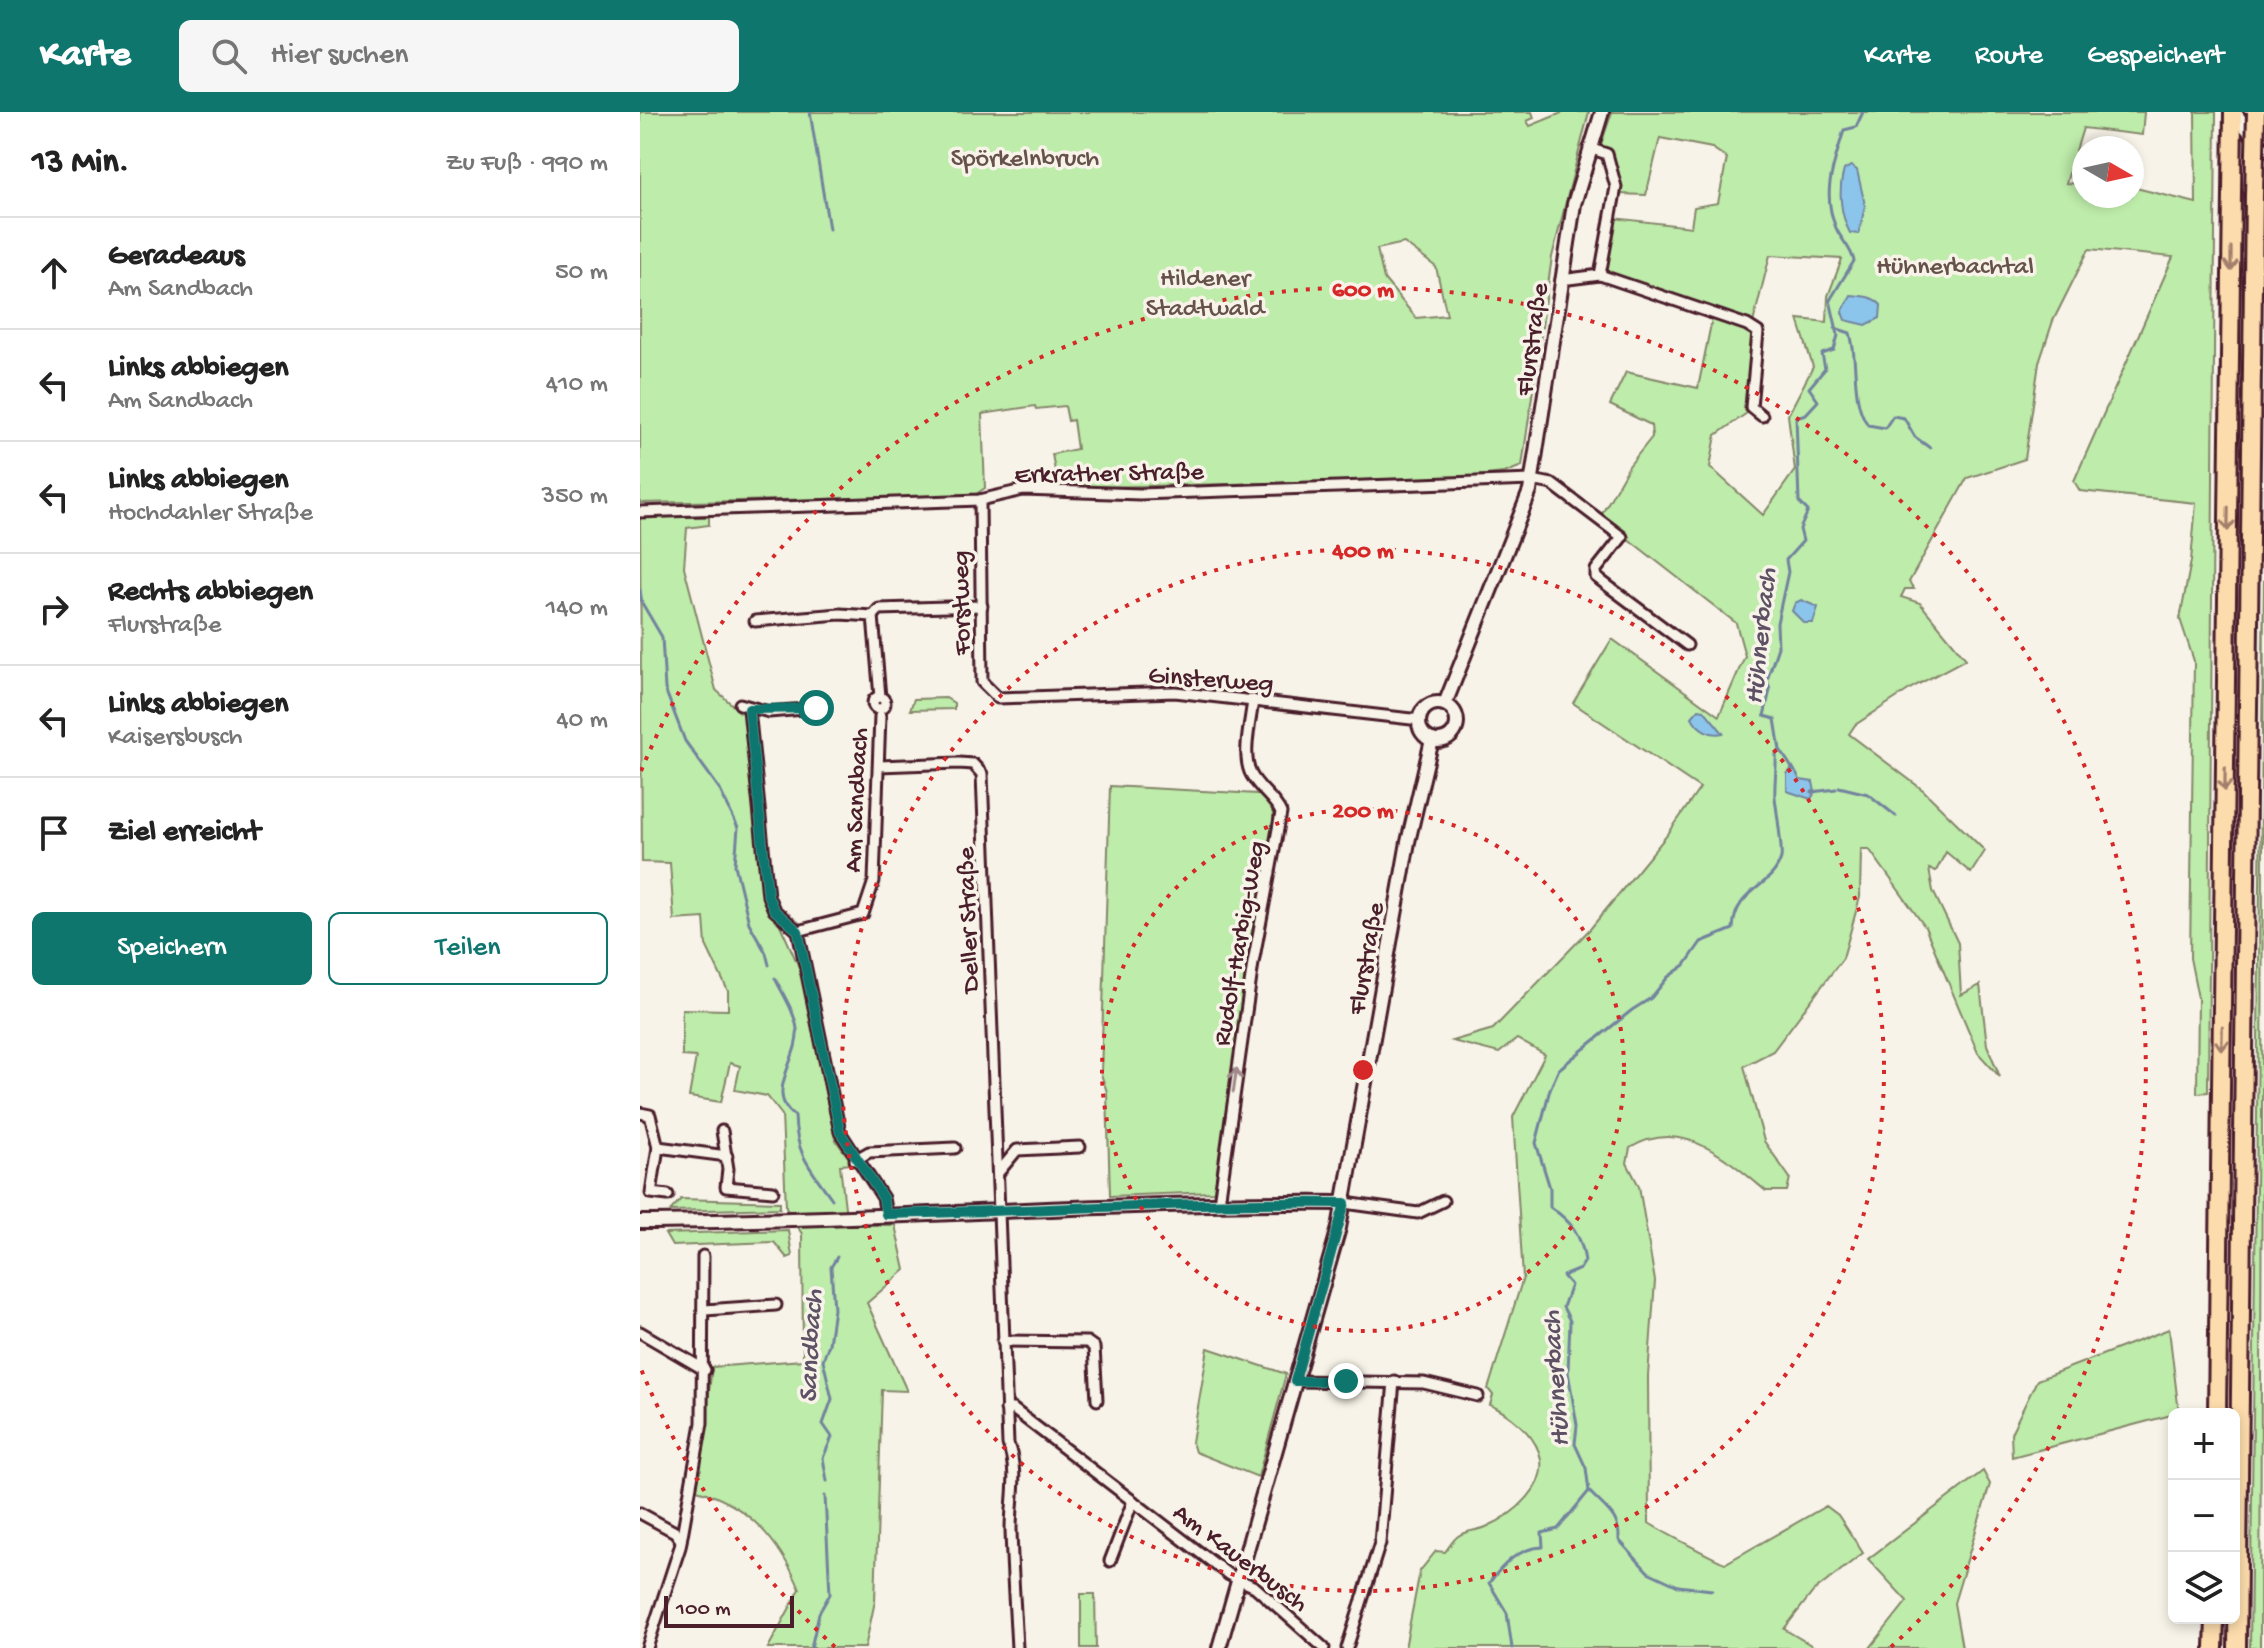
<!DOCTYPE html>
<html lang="de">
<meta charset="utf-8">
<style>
:root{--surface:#fff;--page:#f6f6f6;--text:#222;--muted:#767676;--line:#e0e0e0;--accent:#0f766e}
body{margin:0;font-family:"Gochi Hand",sans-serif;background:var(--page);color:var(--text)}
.controls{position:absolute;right:24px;bottom:24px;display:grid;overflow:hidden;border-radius:12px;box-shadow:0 4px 12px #0003}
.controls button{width:72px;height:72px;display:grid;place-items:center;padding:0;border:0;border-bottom:2px solid var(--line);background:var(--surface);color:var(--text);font:40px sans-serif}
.compass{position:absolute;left:1432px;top:24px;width:72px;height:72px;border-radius:50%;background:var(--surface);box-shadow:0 4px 12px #0003;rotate:99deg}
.scale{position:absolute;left:24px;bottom:20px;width:130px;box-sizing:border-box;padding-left:8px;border:4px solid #4a1f2b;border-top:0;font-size:22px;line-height:28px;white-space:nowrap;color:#4a1f2b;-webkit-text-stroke:6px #f7f3e8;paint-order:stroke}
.stop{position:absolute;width:24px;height:24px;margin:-18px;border:6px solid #0f766e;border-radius:50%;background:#fff}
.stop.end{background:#0f766e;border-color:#fff;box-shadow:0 2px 8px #0008}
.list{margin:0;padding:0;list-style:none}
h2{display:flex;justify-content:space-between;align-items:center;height:104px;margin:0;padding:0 32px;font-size:34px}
h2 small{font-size:26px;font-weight:400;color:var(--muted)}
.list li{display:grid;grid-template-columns:52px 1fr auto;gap:24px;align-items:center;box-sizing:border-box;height:112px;padding:0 32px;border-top:2px solid var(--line)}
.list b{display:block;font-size:30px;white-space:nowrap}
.list p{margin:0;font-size:26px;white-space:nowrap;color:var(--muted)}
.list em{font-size:26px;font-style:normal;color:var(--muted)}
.actions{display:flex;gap:16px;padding:24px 32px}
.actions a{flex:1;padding:18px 0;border:2px solid var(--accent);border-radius:12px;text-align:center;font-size:28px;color:var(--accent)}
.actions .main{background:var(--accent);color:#fff}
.icon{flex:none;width:44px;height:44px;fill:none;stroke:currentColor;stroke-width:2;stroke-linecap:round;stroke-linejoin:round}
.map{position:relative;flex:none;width:1624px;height:1536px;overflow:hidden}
header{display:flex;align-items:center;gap:48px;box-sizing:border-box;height:112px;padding:0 40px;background:var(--accent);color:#fff}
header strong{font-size:38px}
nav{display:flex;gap:44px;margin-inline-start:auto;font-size:28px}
.search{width:560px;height:72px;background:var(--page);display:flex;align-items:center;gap:20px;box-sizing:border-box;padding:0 28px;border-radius:12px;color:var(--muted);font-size:30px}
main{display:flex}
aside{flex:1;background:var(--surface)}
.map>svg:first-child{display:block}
.green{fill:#beecaa;stroke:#84866a;stroke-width:2;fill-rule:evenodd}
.water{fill:#8cc5eb;stroke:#72839e;stroke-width:2}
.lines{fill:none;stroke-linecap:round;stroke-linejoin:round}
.stream{stroke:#72839e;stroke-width:3}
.street-casing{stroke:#4a1f2b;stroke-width:15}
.secondary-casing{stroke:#4a1f2b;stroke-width:18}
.highway-casing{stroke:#4a1f2b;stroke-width:22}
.street{stroke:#f7f3e8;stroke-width:9}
.secondary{stroke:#f7f3e8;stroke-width:12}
.highway{stroke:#fcdcac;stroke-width:16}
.highway-bridge-casing{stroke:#4a1f2b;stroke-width:22;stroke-linecap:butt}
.highway-bridge{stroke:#fcdcac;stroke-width:16}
.oneway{stroke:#a37e6c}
.oneway2{stroke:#a0898a}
.route{stroke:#0f766e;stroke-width:10}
.ring{fill:none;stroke:#d62828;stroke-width:4;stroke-dasharray:4 8}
.labels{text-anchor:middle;stroke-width:7;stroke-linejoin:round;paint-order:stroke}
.park-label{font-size:26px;fill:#67524b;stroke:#f7f3e8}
.street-label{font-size:26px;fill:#4a1f2b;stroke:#f7f3e8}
.water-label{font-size:28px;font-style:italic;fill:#5e5165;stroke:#f7f3e8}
.centre{fill:#d62828;stroke:#f7f3e8;stroke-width:4}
.ring-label{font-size:24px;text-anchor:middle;font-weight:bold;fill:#d62828;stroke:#f7f3e8;stroke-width:7;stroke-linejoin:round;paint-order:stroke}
</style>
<header>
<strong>Karte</strong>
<div class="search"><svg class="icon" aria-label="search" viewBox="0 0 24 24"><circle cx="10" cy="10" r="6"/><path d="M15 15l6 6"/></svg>Hier suchen</div>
<nav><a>Karte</a><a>Route</a><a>Gespeichert</a></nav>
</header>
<main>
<aside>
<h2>13 Min.<small>Zu Fuß · 990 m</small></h2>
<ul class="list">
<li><svg class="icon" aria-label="ahead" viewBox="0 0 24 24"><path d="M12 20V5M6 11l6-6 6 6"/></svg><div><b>Geradeaus</b><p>Am Sandbach</p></div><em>50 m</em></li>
<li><svg class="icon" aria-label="left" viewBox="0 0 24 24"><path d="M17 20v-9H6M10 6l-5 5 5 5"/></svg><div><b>Links abbiegen</b><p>Am Sandbach</p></div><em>410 m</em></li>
<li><svg class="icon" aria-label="left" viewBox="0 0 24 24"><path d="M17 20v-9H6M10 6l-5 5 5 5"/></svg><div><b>Links abbiegen</b><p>Hochdahler Straße</p></div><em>350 m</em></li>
<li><svg class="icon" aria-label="right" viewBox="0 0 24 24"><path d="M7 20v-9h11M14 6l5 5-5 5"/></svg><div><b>Rechts abbiegen</b><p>Flurstraße</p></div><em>140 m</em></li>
<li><svg class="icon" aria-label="left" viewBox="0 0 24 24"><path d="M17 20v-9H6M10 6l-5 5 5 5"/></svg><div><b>Links abbiegen</b><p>Kaisersbusch</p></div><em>40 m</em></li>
<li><svg class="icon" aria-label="arrive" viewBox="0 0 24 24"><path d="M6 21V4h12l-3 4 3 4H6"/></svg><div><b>Ziel erreicht</b></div></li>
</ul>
<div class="actions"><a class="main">Speichern</a><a>Teilen</a></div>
</aside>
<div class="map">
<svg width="1624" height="1536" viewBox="0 0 1624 1536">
<rect width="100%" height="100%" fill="#f7f3e8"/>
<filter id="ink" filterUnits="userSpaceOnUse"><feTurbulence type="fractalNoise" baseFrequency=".0125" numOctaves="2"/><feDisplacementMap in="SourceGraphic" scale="16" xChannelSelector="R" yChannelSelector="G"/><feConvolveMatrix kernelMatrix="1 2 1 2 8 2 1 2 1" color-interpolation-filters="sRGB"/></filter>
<g filter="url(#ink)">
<!-- green -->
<g class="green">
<path d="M0,0H892L894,6L887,9L890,14L924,0H949L912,145L882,354L864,361L808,367L418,376L412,342L437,337L433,308L428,309L425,294L396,297L395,294L342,302L345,376L333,384L0,391ZM764,131L796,155L807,203L776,206L744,167L737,137Z"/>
<path d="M972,0H1504L1502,23L1443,16L1426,71L1444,72V84H1492V75L1556,91L1555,0H1576L1568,980L1557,981L1558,886L1550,846L1554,549L1540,507L1551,449L1556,391L1440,379L1434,369L1533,145L1449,137L1413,209L1399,251L1385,347L1327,366L1269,470L1274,477H1265L1261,485L1280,491L1326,547L1273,575L1215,613L1209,622L1283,678L1345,739L1331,761L1306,740L1296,759L1289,757L1293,779L1318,831L1321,883L1340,873L1347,933L1360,965L1338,941L1285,815L1229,737H1221L1220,785L1203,846L1133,939L1104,954L1124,1029L1150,1066L1147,1079H1126C1086,1046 1042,1005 990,1036L987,1051L999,1074L1015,1169L1008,1264L1009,1411C1016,1416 1081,1451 1086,1451L1186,1394L1198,1403L1223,1441L1173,1480L1144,1517L1176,1536H765L780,1459L796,1439L805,1440C809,1435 813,1428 817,1425C824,1418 838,1419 846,1415C874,1403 911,1373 899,1340C892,1320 868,1301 850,1293L853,1283L848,1277L883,1166L873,1005L905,943L877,927L859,941L812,929L853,917L951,816L1028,722L1060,676L933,591L972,527L1079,604L1105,544L1096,511L960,405L989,354L1012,325L1011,313L970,293L986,260L1058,276L1072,207L1108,218L1114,226L1107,301L1076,323L1070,355L1123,403L1155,358L1148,303L1173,255L1158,207L1187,210L1188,184L1202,147L1130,143L1113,211L965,160L974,106L1051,115L1054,95L1078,91L1087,46L1072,36L1020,26L1006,83L977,82L972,52L957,44Z"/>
<path d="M0,405H69V413L47,416L44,455L76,578L100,600L114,604L136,804L160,857L195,1027L213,1052L200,1053L207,1113H255L265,1158L227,1191L267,1279L242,1278L235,1489L225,1536H128L160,1477C139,1429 109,1393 57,1378L72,1255L163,1248L162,1122L146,1095L142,1003L127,984L95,978L100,954L90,951L81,990L49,985L56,945L42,944V897L88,898V879L66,833L64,806L34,808L30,751L2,750Z"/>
<path d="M1624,467L1620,1536H1610Z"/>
<path d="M306,586L314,591V597L270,598L274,587Z"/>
<path d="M470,674L618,682L632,696L634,712L574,1080L470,1084L467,980L461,962Z"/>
<path d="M41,1087L140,1090V1096L30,1099Z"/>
<path d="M148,1118L152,1144L147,1146L134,1130L32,1134L25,1122Z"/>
<path d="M1529,1217L1539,1301L1372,1345L1371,1321L1397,1268Z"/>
<path d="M568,1236L646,1262L618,1365L555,1340L552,1330Z"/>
<path d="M1343,1359L1350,1372L1314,1491L1322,1536H1230L1267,1489L1228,1447Z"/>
<path d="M441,1482H455L456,1536H441Z"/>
</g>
<!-- water -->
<g class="water">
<path d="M1211,54L1217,58L1225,93L1219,122L1210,121C1200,102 1198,78 1204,58Z"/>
<path d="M1211,183C1223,184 1232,184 1241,193L1240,206L1226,213L1205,208L1202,200Z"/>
<path d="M1161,488L1178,495L1173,511H1164L1152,499L1155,491Z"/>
<path d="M1059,597L1064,598L1083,621C1070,624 1058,617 1052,605Z"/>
<path d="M1153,655L1160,668L1173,670L1175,680L1171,687L1147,679V662Z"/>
</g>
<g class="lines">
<!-- stream -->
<g class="stream">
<path d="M170,0L189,117"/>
<path d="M1195,216L1210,221C1219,251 1210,288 1228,313L1245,316L1253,304L1264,306L1275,325L1290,336"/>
<path d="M0,478L2,491L22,525L25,577L45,629L79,676L98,716L95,753L109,811L126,841L129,853"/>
<path d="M1141,639L1154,659"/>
<path d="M1199,675L1228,682L1256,704"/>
<path d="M1172,680L1196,677"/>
<path d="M135,866C142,881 155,900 157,917C160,947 123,981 155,1004C156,1043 170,1056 192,1087"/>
<path d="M187,1369L183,1346L192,1325L183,1312L192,1287L183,1248L189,1232L194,1197L191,1155L197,1145"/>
<path d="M949,1379C964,1396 980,1403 979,1428L1008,1460L1038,1474L1072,1478"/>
<path d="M171,1536L179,1501L190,1482L185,1384"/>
<path d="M872,1536L867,1501L849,1471C864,1451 879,1436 903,1435L902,1421L918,1417L949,1379L946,1356L935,1332L937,1313L928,1260L930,1209L923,1195L931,1173L923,1164L940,1157L945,1149C941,1122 932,1110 910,1095V1076L896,1031L910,977L919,957L992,898L1011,886L1028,865L1045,853L1061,830L1093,817C1095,776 1132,777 1141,746C1143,738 1136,696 1135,685C1134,671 1137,656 1136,641L1140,638L1135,607L1124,604L1130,578L1127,568L1138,535L1137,511L1148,460L1146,448L1163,429L1160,417L1168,399L1159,390L1156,305L1166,302L1178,289L1169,276L1185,257L1182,242L1194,238L1198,223L1190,188L1214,149C1211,135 1201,128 1196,116C1181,80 1194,53 1204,18L1216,15L1223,0"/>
</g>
<!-- street casing -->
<g class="street-casing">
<g id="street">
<path d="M960,163L1107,213L1118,220L1111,295L1122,304"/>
<path d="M921,168L960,163L976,75L967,42L949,36"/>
<path d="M340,388L342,570L358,586L535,580L780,608"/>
<path d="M0,400L340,388L383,378L500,382L892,368L912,372L982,425L956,458V465L1047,533"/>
<path d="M233,504L239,497L342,494"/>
<path d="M115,509L200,502L233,504L240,585"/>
<circle cx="239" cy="591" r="6"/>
<path d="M100,592L129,600L176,596"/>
<path d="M109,597L128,784L134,798L158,819L200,1020L243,1086L246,1102"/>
<path d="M239,654L319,651L333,652L342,662L368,1332C379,1360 371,1388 371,1417C372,1457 375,1497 377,1536"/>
<path d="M158,819L223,802L234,769L240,604"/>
<path d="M0,1001L10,1003L18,1035L11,1081L28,1083"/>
<path d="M82,1019L88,1057L86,1075L133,1079"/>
<path d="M18,1035L87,1044"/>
<path d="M215,1048L229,1040L315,1036"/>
<path d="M358,1061L377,1038L440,1035"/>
<path d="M579,1091L613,851L641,701C634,685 616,675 610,660C602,640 611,609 613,588"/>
<path d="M705,1091L778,1101L803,1089"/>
<path d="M65,1198L136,1193"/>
<path d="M0,1220L65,1258"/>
<path d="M363,1229L447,1230L454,1235L457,1288"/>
<path d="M655,1269L784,1271L838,1284"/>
<path d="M366,1297H373L589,1463L615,1475L684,1536"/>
<path d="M0,1401L35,1420L41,1428"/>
<path d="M470,1449L493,1389"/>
<path d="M7,1536L40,1435L62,1311L63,1144"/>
<path d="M707,1536L740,1431L754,1269"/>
</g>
</g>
<!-- secondary casing -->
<g class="secondary-casing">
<g id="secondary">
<path d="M1594,0L1624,38"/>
<circle cx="798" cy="610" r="19"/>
<path d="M805,592L890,379L934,92L962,0"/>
<path d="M0,1110C235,1109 469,1089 705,1091"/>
<path d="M579,1536L699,1116L768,730L792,628"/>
</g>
</g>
<!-- highway casing -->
<g class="highway-casing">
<g id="highway">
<path d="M1577,1302L1593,0"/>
<path d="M1574,1536L1575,1506"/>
<path d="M1597,1536L1614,84"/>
</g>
</g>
<!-- street -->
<use href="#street" class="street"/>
<!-- secondary -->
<use href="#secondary" class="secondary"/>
<!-- highway -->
<use href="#highway" class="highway"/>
<!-- highway-bridge casing -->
<g class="highway-bridge-casing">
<path id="highway-bridge" d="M1614,84L1616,0"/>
</g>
<!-- highway-bridge -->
<use href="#highway-bridge" class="highway-bridge"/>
</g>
<!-- one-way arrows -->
<defs><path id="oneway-shaft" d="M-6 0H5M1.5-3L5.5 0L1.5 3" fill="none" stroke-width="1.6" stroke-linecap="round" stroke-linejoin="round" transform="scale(2)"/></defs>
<g class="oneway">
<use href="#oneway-shaft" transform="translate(1591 147) rotate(90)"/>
<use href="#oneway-shaft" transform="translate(1588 407) rotate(91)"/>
<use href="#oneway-shaft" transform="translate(1585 667) rotate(91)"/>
<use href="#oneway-shaft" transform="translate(1582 927) rotate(91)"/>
</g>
<use class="oneway2" href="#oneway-shaft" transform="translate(595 968) rotate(-82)"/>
</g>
<g class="lines" filter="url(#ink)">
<!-- route -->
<path class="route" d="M176,596L109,597L128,784L134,798L158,819L200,1020L243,1086L246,1102C399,1099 552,1089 705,1091L655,1269H706"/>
</g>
<!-- distance rings -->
<g class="ring">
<circle cx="723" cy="958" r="261"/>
<circle cx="723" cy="958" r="521"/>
<path d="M195 1535A782 782 0 0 1 1 1257M1 659A782 782 0 1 1 1251 1535"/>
</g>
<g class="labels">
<!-- park labels -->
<g class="park-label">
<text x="385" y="53">Spörkelnbruch</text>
<text x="1315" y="161">Hühnerbachtal</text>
<text x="565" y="173">Hildener<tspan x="565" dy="30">Stadtwald</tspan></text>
</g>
<!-- street labels -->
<g class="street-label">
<text transform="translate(890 227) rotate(-82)" y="9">Flurstraße</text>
<text transform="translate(469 359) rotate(-1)" y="9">Erkrather Straße</text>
<text transform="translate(319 491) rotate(-91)" y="9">Forstweg</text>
<text transform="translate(571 565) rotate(4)" y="9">Ginsterweg</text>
<text transform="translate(214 688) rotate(-87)" y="9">Am Sandbach</text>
<text transform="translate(326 808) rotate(-92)" y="9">Deller Straße</text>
<text transform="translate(597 831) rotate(-80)" y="9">Rudolf-Harbig-Weg</text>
<text transform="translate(724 846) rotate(-80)" y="9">Flurstraße</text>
<text transform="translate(602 1444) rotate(37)" y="9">Am Kauerbusch</text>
</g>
<!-- water labels -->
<g class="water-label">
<text transform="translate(1118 524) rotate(-84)" y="10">Hühnerbach</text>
<text transform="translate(168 1234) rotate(-87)" y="10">Sandbach</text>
<text transform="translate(913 1267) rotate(-94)" y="10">Hühnerbach</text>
</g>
</g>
<circle cx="723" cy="958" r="12" class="centre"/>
<g class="ring-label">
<text x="723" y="184">600 m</text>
<text x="723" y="445">400 m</text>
<text x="723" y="705">200 m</text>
</g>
</svg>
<div class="controls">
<button>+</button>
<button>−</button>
<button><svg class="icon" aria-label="layers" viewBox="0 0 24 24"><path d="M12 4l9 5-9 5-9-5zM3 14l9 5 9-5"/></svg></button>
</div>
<svg class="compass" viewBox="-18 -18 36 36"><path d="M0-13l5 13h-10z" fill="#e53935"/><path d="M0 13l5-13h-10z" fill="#767676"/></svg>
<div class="scale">100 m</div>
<div class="stop" style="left:176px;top:596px"></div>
<div class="stop end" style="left:706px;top:1269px"></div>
</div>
</main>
